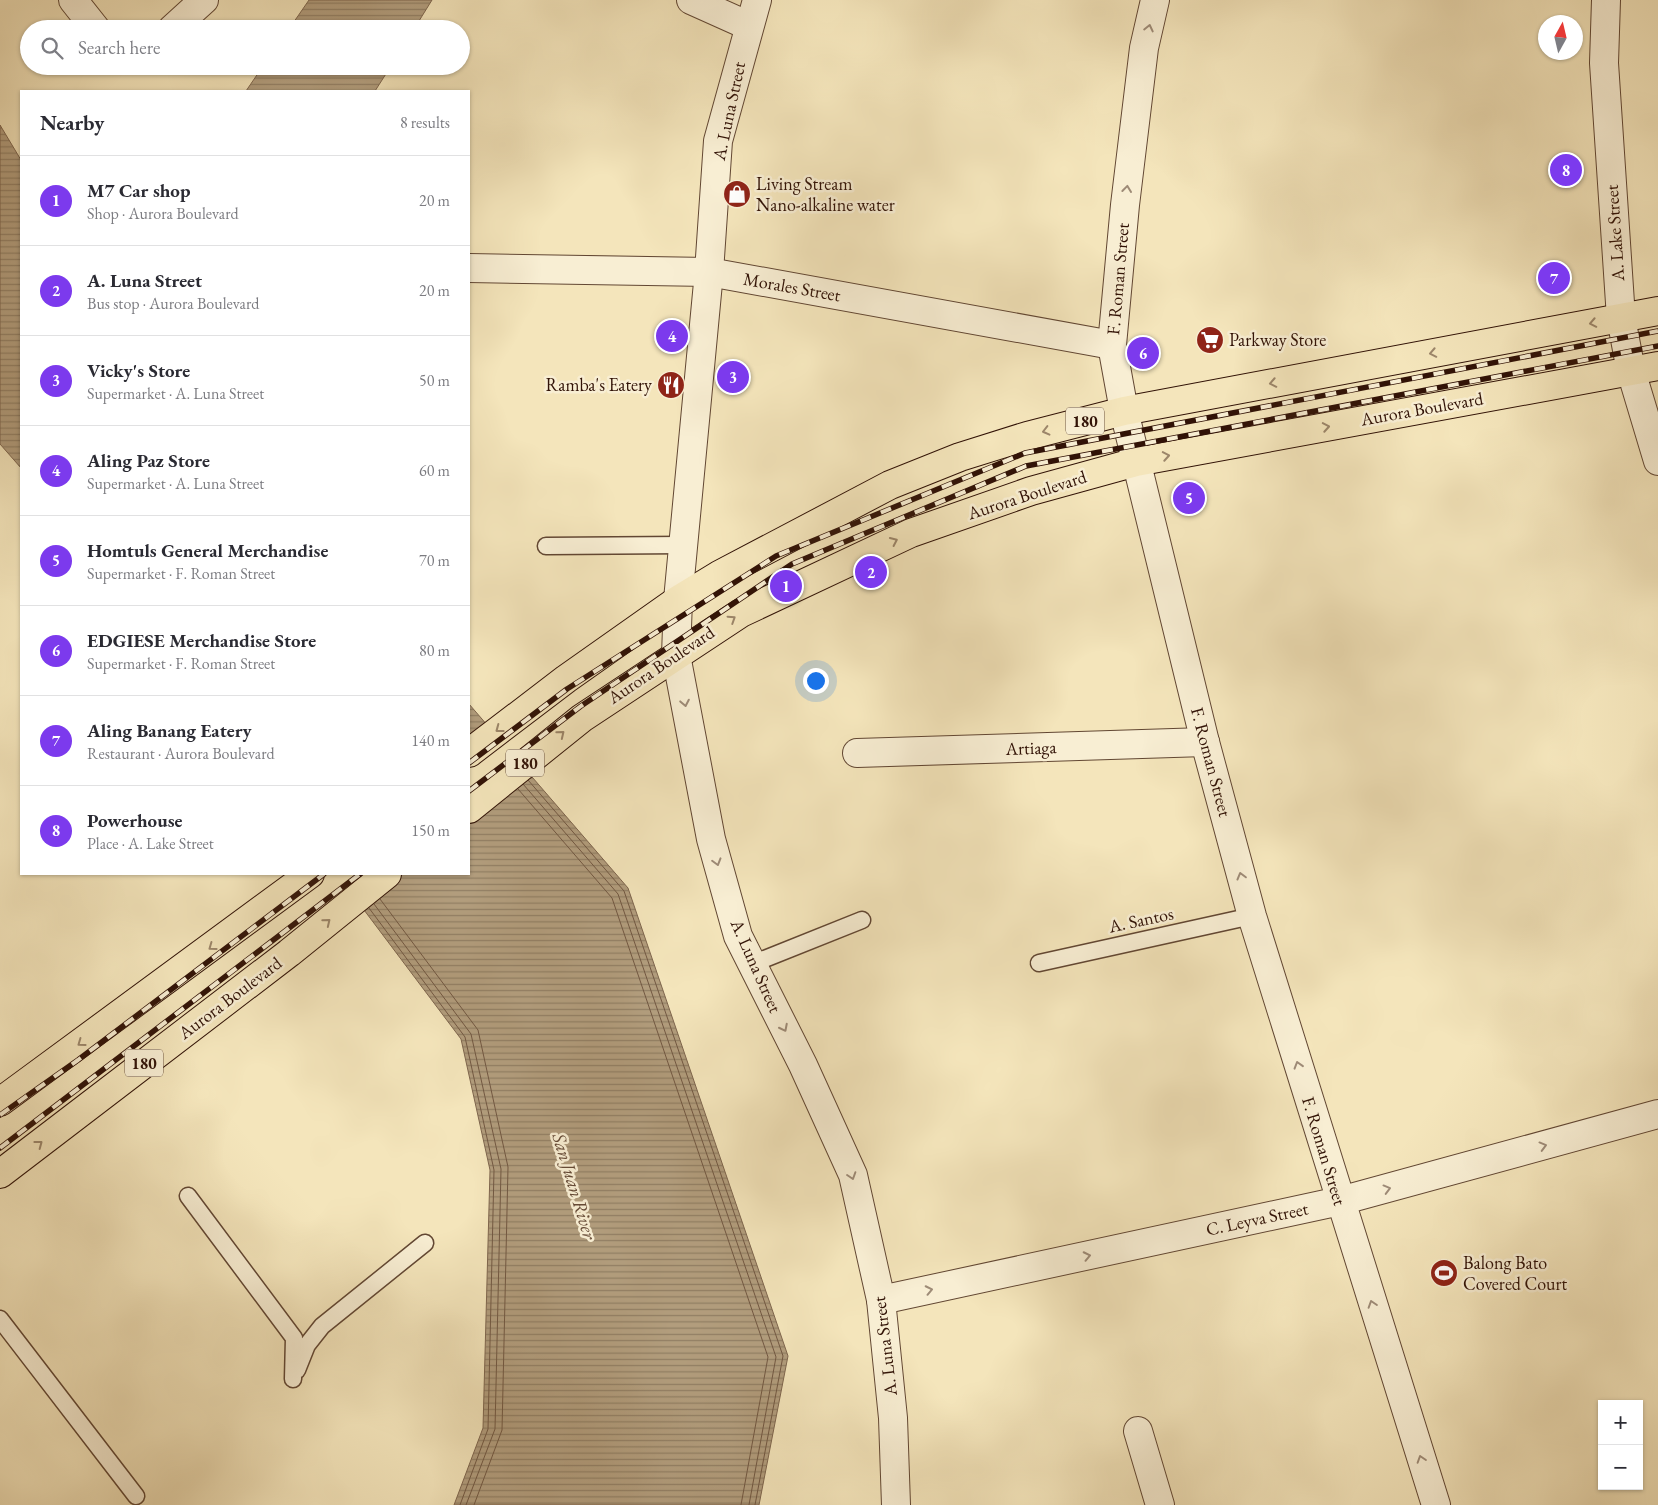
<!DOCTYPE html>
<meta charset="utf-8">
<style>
:root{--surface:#fff;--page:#f2f2f3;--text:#2b2b33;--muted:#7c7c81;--line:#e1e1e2;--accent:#7c3aed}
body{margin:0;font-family:"EB Garamond",serif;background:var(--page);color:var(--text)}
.controls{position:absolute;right:15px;bottom:15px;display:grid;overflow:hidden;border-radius:0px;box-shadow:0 1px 4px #0004}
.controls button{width:45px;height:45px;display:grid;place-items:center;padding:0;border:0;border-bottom:1px solid var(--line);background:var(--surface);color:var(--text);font:25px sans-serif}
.compass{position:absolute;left:1538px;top:15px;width:45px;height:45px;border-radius:50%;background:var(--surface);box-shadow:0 1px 4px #0004;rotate:8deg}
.you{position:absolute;left:815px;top:680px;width:18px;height:18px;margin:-12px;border:4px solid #fff;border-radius:50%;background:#1a73e8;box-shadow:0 0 0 8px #1a73e833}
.badge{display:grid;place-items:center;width:32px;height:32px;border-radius:50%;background:var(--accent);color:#fff;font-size:16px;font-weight:700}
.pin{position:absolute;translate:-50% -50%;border:2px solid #fff;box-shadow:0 1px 5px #0006}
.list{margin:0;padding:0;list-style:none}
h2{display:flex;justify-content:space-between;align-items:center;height:65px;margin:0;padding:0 20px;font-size:21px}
h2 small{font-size:16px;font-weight:400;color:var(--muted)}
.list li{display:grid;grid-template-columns:32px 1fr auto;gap:15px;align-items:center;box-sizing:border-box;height:90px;padding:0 20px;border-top:1px solid var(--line)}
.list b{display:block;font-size:19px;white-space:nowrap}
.list p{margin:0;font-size:16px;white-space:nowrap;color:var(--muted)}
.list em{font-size:16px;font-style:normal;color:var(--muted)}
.icon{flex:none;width:28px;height:28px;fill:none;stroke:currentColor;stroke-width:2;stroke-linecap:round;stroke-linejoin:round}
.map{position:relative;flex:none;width:1658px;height:1505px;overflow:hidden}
.search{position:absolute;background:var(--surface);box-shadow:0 1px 4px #0004;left:20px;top:20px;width:450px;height:55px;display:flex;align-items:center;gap:12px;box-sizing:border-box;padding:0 18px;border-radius:28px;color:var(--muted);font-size:19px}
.panel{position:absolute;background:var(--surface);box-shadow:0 1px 4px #0004;left:20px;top:90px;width:450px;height:785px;border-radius:0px}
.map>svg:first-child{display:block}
.water{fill:url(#water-rules);stroke:#7e654d}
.pier{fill:#f4e5bb}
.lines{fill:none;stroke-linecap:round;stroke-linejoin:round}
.shore{stroke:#725842;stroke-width:1}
.lane-casing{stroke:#624733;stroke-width:19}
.street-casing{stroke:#624733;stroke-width:30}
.primary-casing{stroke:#311206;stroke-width:30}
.lane{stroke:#f8eed3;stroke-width:16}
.street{stroke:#f8eed3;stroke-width:28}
.primary{stroke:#f4e5bb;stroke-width:28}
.rail-casing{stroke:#311206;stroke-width:5.5}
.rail{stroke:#f8eed3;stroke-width:4;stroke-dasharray:11;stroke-linecap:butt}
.oneway{stroke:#9e8b77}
.oneway2{stroke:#9c866a}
.labels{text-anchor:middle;stroke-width:5;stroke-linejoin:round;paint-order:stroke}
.shield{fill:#f8eed3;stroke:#6d5444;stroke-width:1}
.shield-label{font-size:16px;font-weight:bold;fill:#311206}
.street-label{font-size:18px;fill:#311206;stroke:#f8eed3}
.poi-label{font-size:18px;fill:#311206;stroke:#f8eed3;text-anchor:start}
.water-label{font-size:19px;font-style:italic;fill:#654a36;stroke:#f8eed3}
</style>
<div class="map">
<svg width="1658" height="1505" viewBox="0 0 1658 1505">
<defs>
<pattern id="water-rules" width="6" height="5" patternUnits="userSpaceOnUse" patternTransform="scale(1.25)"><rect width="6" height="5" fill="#b29d7d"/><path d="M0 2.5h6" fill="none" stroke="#917f64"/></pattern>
</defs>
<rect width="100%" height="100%" fill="#f4e5bb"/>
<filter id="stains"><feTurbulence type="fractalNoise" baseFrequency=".004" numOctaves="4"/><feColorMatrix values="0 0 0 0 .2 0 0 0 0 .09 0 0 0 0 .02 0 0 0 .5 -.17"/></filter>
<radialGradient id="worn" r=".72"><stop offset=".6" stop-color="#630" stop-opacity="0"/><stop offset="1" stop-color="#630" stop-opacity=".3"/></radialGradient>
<!-- water -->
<g class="water">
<path d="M309,0H432L414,29H289Z"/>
<path d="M263,66H391L375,91H246Z"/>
<path d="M0,125L21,160V468L0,444Z"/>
<path d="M469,704L628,888L788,1356L759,1505H454L483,1428L490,1170L461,1039L337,874H469Z"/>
</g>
<!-- pier -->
<g class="pier">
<path d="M498,734L520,760L469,799V756Z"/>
<path d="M334,874H370L347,891Z"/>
</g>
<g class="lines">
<!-- shore -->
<g class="shore">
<path d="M528,780L624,891L783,1356L755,1505"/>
<path d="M523,784L618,894L776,1357L749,1505"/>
<path d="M518,789L612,898L768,1357L741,1505"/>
<path d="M380,899L478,1030L508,1167L502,1430L474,1505"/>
<path d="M374,904L471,1034L501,1169L495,1429L466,1505"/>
<path d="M369,908L465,1037L494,1170L488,1429L460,1505"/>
</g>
<!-- lane casing -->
<g class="lane-casing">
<g id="lane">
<path d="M546,546L684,545"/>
<path d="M1039,963L1252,916"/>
<path d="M752,964L862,920"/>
<path d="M188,1196L294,1338L293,1379"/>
<path d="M0,1319L136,1496"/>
<path d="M297,1370L307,1345L322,1326L425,1243"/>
</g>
</g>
<!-- street casing -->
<g class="street-casing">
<g id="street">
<path d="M73,0L96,29"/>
<path d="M691,0L749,26"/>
<path d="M757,0L718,141L709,272L678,600L676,655L711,839L738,936L803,1065L853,1175L881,1300L893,1418L896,1505"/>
<path d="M1155,0L1144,48L1125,205L1112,345L1124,411L1205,742L1252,916L1436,1505"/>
<path d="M1606,0L1604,63L1621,318L1631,371L1658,461"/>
<path d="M172,29L204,0"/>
<path d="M469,268L709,272L1112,345"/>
<path d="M857,753L1205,742"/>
<path d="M881,1300L1340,1201L1658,1114"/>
<path d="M1138,1431L1160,1505"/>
</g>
</g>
<!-- primary casing -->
<g class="primary-casing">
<g id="primary">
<path d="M469,753L566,679L678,600L719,575L890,485L960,457L1027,436L1124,411L1658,311"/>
<path d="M469,809L582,718L741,613L911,533L1031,491L1136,462L1658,366"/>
<path d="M0,1102L310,874"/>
<path d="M0,1174L289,953L387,874"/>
</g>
</g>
<!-- lane -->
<use href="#lane" class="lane"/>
<!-- street -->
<use href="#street" class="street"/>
<!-- primary -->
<use href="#primary" class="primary"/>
<!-- rail casing -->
<g class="rail-casing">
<g id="rail">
<path d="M469,763L567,689L776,556L1025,453L1658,331"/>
<path d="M469,791L581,706L792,564L1026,466L1658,346"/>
<path d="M0,1115L78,1060L324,874"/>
<path d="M0,1148L360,874"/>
</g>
</g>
<!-- rail -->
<use href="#rail" class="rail"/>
</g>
<!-- one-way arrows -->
<defs><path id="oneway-chevron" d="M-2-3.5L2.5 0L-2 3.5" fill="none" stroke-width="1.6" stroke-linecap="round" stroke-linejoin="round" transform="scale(1.25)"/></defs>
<g class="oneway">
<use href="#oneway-chevron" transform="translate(1149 28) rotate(-77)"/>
<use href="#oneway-chevron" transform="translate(1127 189) rotate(-83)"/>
<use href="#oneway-chevron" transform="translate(685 703) rotate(79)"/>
<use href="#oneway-chevron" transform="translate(717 862) rotate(74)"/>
<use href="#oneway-chevron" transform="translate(1241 876) rotate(-105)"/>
<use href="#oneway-chevron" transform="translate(784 1028) rotate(63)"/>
<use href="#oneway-chevron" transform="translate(1298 1065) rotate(-107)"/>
<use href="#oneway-chevron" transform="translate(1543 1146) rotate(-15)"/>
<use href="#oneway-chevron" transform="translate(852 1176) rotate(72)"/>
<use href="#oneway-chevron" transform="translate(1387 1189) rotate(-15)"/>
<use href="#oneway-chevron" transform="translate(1087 1256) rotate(-12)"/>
<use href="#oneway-chevron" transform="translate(929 1290) rotate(-12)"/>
<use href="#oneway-chevron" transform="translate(1372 1304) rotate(-108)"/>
<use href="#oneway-chevron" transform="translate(1421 1459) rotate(-108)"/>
</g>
<g class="oneway2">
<use href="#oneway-chevron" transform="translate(1593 323) rotate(169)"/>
<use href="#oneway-chevron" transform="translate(1433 353) rotate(169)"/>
<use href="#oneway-chevron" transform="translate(1273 383) rotate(169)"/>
<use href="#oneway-chevron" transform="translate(1326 427) rotate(-10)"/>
<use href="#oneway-chevron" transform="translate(1046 431) rotate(166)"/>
<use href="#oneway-chevron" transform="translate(1166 456) rotate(-10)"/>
<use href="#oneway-chevron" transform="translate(894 541) rotate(-25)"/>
<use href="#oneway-chevron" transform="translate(732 619) rotate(-33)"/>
<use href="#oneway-chevron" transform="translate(499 729) rotate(143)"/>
<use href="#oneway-chevron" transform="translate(561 734) rotate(-39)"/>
<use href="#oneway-chevron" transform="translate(327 922) rotate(-39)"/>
<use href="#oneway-chevron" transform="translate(212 947) rotate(144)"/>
<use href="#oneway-chevron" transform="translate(81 1043) rotate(144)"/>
<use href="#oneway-chevron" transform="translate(39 1144) rotate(-37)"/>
</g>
<!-- icons -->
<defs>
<g id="shop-disc" transform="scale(1.4375)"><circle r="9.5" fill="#8f2418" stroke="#f8eed3"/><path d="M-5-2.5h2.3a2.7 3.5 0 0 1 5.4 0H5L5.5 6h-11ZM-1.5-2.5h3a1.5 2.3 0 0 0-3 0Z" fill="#fff"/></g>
<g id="supermarket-disc" transform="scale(1.4375)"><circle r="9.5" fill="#8f2418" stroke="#f8eed3"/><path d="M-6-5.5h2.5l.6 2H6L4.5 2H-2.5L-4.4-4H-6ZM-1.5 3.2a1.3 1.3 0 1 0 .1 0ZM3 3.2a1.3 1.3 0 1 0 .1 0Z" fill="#fff"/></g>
<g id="restaurant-disc" transform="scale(1.4375)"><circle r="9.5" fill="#8f2418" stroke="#f8eed3"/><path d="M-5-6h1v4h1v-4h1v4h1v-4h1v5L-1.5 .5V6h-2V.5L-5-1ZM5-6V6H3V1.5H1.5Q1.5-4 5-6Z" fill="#fff"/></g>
<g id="stadium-disc" transform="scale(1.4375)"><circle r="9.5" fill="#8f2418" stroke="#f8eed3"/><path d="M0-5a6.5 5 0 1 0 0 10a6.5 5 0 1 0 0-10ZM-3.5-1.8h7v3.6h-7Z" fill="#fff"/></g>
</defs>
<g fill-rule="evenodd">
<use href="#shop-disc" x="737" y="194"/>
<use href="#supermarket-disc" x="1210" y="340"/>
<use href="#restaurant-disc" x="671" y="385"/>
<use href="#stadium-disc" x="1444" y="1273"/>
</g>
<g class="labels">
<!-- shield labels -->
<g class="shield">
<rect x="1066" y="407.5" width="38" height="27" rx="4"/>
<rect x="506" y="749.5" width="38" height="27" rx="4"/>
<rect x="125" y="1049.5" width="38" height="27" rx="4"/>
</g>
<g class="shield-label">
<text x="1085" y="427">180</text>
<text x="525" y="769">180</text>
<text x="144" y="1069">180</text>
</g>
<!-- street labels -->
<g class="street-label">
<text transform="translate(729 111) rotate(-78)" y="6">A. Luna Street</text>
<text transform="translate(1615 233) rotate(-94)" y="6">A. Lake Street</text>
<text transform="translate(1118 279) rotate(-85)" y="6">F. Roman Street</text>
<text transform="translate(792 287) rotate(10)" y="6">Morales Street</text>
<text transform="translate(1422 409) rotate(-10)" y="6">Aurora Boulevard</text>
<text transform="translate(1027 495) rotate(-18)" y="6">Aurora Boulevard</text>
<text transform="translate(661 665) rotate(-34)" y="6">Aurora Boulevard</text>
<text transform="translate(1031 748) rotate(-2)" y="6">Artiaga</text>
<text transform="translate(1211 762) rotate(75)" y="6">F. Roman Street</text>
<text transform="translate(1141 920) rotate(-12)" y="6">A. Santos</text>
<text transform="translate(756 966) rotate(66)" y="6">A. Luna Street</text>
<text transform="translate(230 998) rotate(-37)" y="6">Aurora Boulevard</text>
<text transform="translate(1324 1151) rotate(73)" y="6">F. Roman Street</text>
<text transform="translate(1257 1219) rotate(-12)" y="6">C. Leyva Street</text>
<text transform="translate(885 1346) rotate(-97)" y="6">A. Luna Street</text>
</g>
<!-- poi labels -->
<g class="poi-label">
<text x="756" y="190">Living Stream<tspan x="756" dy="21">Nano-alkaline water</tspan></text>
<text x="1229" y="346">Parkway Store</text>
<text x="652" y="391" text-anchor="end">Ramba's Eatery</text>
<text x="1463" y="1269">Balong Bato<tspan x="1463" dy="21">Covered Court</tspan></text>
</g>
<!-- water labels -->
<g class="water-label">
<text transform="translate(575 1186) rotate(73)" y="7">San Juan River</text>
</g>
</g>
<rect width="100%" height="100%" filter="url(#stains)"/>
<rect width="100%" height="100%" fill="url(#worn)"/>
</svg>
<div class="controls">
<button>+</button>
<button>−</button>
</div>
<svg class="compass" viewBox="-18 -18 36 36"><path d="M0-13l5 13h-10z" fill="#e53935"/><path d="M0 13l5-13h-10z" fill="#7c7c81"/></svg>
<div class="you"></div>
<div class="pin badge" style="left:786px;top:586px">1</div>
<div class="pin badge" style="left:871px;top:572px">2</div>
<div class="pin badge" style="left:733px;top:377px">3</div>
<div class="pin badge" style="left:672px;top:336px">4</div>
<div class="pin badge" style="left:1189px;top:498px">5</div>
<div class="pin badge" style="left:1143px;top:353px">6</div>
<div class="pin badge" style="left:1554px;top:278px">7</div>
<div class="pin badge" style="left:1566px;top:170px">8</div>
<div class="search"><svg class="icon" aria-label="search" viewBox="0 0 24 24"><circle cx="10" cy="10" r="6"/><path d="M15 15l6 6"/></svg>Search here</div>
<section class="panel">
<h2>Nearby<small>8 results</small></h2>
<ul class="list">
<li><span class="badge">1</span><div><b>M7 Car shop</b><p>Shop · Aurora Boulevard</p></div><em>20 m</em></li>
<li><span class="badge">2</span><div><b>A. Luna Street</b><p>Bus stop · Aurora Boulevard</p></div><em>20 m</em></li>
<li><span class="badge">3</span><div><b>Vicky's Store</b><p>Supermarket · A. Luna Street</p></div><em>50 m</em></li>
<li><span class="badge">4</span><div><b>Aling Paz Store</b><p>Supermarket · A. Luna Street</p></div><em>60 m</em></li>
<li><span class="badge">5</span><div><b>Homtuls General Merchandise</b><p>Supermarket · F. Roman Street</p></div><em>70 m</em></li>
<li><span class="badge">6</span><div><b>EDGIESE Merchandise Store</b><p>Supermarket · F. Roman Street</p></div><em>80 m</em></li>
<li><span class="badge">7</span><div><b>Aling Banang Eatery</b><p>Restaurant · Aurora Boulevard</p></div><em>140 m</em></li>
<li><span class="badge">8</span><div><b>Powerhouse</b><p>Place · A. Lake Street</p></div><em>150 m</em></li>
</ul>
</section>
</div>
